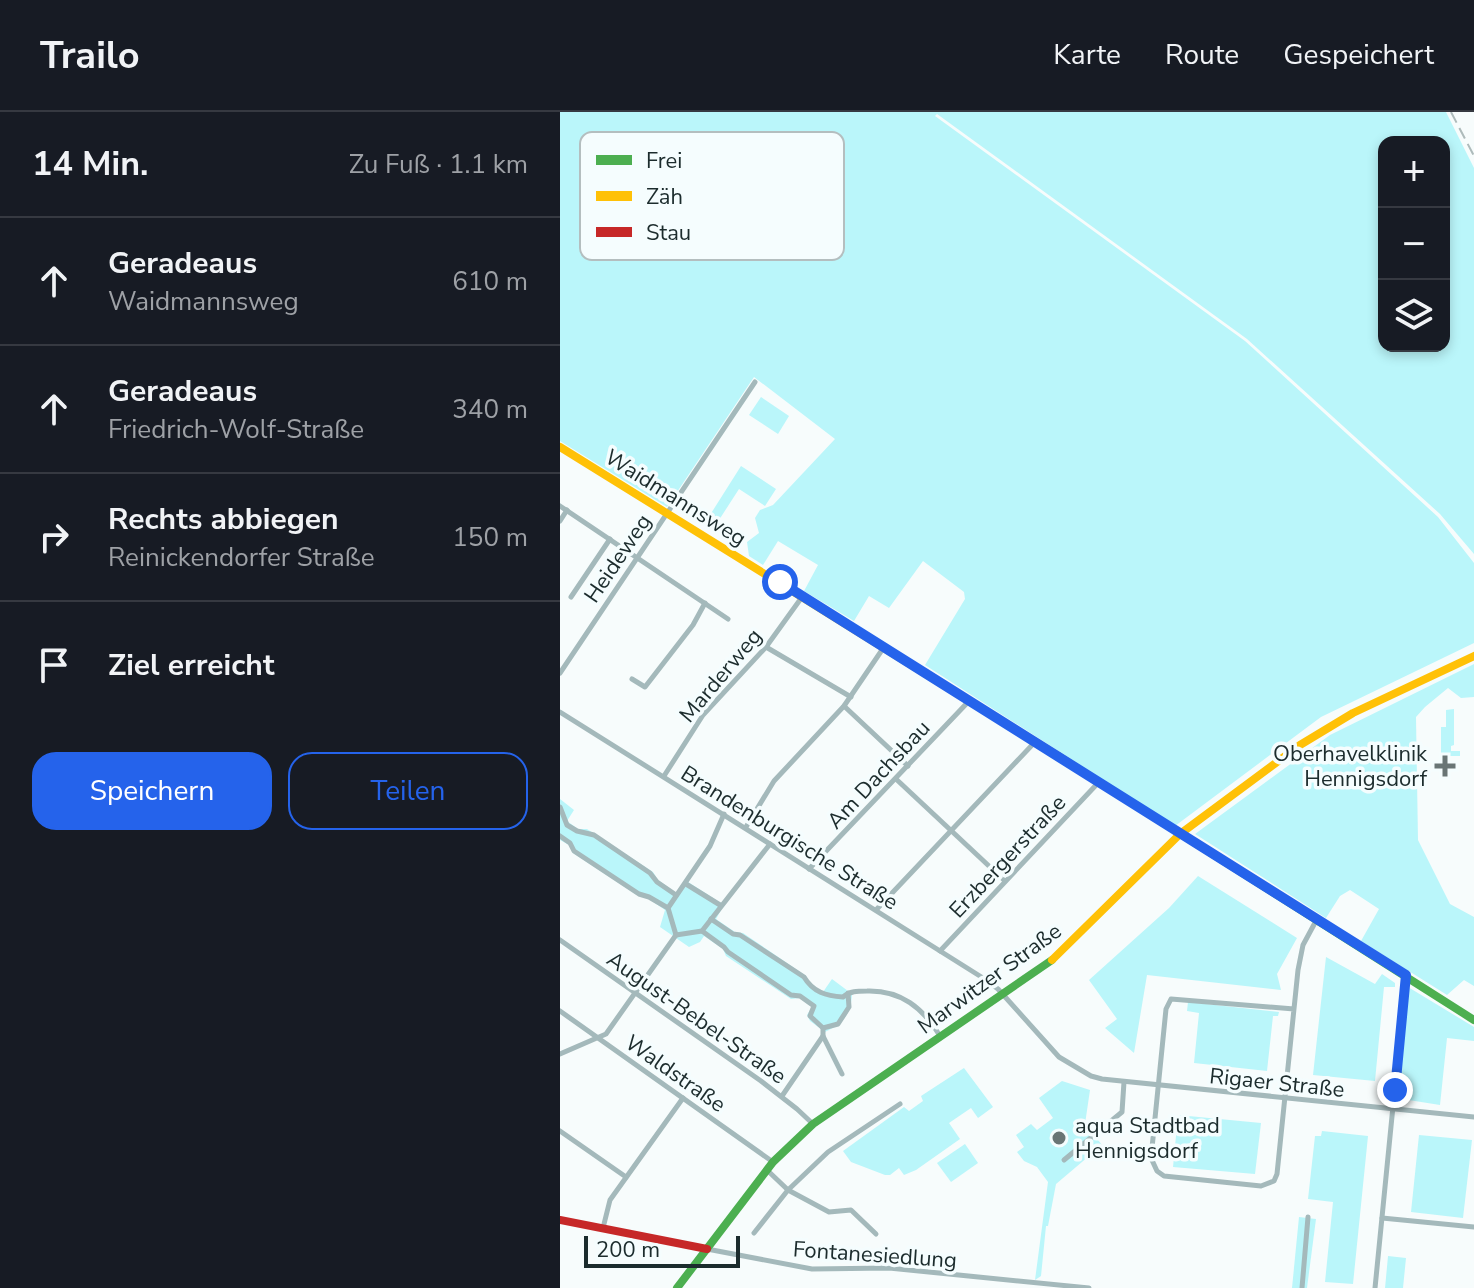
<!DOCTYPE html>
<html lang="de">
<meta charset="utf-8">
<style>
:root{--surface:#171b24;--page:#20242c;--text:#f1f3f6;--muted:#9ea1a6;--line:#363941;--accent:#2563eb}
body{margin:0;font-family:"Nunito Sans",sans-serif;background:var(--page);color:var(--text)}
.controls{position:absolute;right:24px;top:24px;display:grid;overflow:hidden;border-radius:16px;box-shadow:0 4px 12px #0003}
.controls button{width:72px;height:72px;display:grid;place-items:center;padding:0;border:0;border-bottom:2px solid var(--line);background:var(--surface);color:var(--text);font:40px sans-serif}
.scale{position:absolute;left:24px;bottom:20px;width:156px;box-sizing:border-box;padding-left:8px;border:4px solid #1c2c2d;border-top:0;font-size:22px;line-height:28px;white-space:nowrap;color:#1c2c2d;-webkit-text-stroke:6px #f5fdfe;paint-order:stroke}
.stop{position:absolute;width:24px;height:24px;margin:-18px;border:6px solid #2563eb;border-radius:50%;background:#fff}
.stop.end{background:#2563eb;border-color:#fff;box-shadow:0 2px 8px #0008}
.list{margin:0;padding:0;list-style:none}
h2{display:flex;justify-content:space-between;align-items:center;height:104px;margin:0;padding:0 32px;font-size:34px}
h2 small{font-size:26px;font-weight:400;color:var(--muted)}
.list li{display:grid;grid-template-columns:52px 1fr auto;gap:24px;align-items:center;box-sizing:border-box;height:128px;padding:0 32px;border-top:2px solid var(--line)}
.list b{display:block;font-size:30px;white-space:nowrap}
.list p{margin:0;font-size:26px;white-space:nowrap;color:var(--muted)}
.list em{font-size:26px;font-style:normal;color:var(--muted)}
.actions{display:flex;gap:16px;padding:24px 32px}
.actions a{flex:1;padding:18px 0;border:2px solid var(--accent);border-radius:24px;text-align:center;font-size:28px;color:var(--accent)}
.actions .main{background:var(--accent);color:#fff}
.icon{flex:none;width:44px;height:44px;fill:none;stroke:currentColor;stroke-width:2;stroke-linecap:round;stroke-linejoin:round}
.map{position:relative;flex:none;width:914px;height:1176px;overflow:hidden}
header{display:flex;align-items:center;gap:48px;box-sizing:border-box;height:112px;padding:0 40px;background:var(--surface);border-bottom:2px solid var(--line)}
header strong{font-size:38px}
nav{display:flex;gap:44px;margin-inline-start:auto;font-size:28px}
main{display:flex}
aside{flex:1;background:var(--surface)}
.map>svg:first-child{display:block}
.green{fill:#baf6fa;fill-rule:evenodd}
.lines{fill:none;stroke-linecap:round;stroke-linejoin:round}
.street{stroke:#a4b9bb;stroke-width:5}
.fast{stroke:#4caf50;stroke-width:8}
.slow{stroke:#ffc107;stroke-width:8}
.jam{stroke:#c62828;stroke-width:8}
.rail{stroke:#aebbbb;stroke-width:2;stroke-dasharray:12 6;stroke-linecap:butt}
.route{stroke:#2563eb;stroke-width:10}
.poi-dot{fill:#697575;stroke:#f5fdfe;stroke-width:3}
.labels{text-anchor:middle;stroke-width:7;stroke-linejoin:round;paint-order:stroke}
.street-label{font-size:22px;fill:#1c2c2d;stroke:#f5fdfe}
.poi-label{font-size:22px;fill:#1c2c2d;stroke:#f5fdfe;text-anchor:end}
.key{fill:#f5fdfe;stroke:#b4bebf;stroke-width:2}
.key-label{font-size:22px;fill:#1c2c2d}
</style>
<header>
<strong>Trailo</strong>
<nav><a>Karte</a><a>Route</a><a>Gespeichert</a></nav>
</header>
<main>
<aside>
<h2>14 Min.<small>Zu Fuß · 1.1 km</small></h2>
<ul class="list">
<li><svg class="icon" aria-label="ahead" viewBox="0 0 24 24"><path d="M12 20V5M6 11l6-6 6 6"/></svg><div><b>Geradeaus</b><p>Waidmannsweg</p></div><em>610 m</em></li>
<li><svg class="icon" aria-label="ahead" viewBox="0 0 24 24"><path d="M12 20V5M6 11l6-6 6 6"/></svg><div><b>Geradeaus</b><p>Friedrich-Wolf-Straße</p></div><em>340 m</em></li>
<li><svg class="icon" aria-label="right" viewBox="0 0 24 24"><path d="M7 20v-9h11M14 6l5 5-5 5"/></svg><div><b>Rechts abbiegen</b><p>Reinickendorfer Straße</p></div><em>150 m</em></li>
<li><svg class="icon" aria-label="arrive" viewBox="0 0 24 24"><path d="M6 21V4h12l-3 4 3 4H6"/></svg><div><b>Ziel erreicht</b></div></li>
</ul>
<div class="actions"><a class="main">Speichern</a><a>Teilen</a></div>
</aside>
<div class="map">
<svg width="914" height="1176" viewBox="0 0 914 1176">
<rect width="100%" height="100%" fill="#f7fcfc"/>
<!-- green -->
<g class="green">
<path d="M0,0H886L914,56V442L880,402L687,227L377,2L375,4L685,229L878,405L914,451V531L761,605L615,714L365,553L405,487L404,480L363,449L329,496L309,484L294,509L244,479L258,453L218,429L203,453L189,444L187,430L199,421L195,406L200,398L213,393L275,327L194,265L107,395L0,329ZM824,30H884V234H824Z"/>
<path d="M201,285L229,304L218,322L189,303Z"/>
<path d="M181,354L216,377L205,394L179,377L159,408L150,403Z"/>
<path d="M914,552V585L901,586L888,576L865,595L856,605L858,728L890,792L914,805V874L904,868L887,883L801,829L819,797L790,778L780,784L766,806L635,722L770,623Z"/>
<path d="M894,597V633L891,634V639H900V644H881V615H886V598Z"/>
<path d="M0,687L14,698L7,709L18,717H27L93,760L98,768L116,781L125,768L164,793L156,807L175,820L183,821L246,864L250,872L263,880L272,867L292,882C291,902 283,912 265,920L250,909L247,903L252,895L240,886L231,887L166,844L163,837L144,824L140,830L129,835L100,815L105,798L86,785L77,783L13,741L9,733L0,728Z"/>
<path d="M638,764L737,826L717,862L721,878L587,863L574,941L545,916L557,907L529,868L609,796Z"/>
<path d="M766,845L815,872L822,862L835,871V875H824L815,969L753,963Z"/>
<path d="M848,875L914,915V929L887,926L880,993L836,986Z"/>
<path d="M628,890L719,900L718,904H713L707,959L634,951L639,901L627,899Z"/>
<path d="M404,956L433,995L418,1006L411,996L389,1011L400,1027L356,1058L344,1063L339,1056L330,1063H325L291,1050L283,1039L344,995L349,999L363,989L361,984Z"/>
<path d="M502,969L530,978L525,1012L542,1033L496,1072L488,1114H486L481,1164L475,1168L488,1070L477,1055L464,1049L457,1040L464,1035L456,1023L471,1012L477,1018L493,1006L479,986Z"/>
<path d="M618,1003L701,1011L695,1062L613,1055Z"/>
<path d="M762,1019L808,1024L793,1172L765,1170L773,1090L748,1087L755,1024H761Z"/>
<path d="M859,1023L912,1028L903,1106L851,1100Z"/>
<path d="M405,1032L418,1051L391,1070L377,1051Z"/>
<path d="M739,1105L756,1107L747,1176H732Z"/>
<path d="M828,1144L846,1146L843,1176H825Z"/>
</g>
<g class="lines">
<!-- street -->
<g class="street">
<path d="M0,394L168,507"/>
<path d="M0,409L7,398"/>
<path d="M11,485L50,427"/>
<path d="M206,535L291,585"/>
<path d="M0,561L195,270"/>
<path d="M72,567L85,575L133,513L145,491"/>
<path d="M284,594L348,654"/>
<path d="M0,600L423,866L438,877L499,945L531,964L542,967L914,1005"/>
<path d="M104,664L143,603L206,535L242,485"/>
<path d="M336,667L445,769"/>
<path d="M0,695L7,713L17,719L34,723L90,761L97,770L116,783"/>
<path d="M186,715L214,669L284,594L324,535"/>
<path d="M0,724L10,731L14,739L79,782L89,785L108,796"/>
<path d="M249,757L409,589"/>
<path d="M126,772L160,793"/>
<path d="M316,798L474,631"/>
<path d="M151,807L173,822L180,823L244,865C253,880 266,884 283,885C290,879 297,879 307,879C341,878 363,896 380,924"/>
<path d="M142,819L164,835L168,840L231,883L240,884L254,894L250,904L263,916V924L222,984"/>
<path d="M116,823L108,796L150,734L164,702"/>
<path d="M116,823L142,819L210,732"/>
<path d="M0,828L201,969L237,997L253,1012"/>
<path d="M380,839L538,671"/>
<path d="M734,897L611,887L606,897L591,1046L597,1059L604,1064L701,1074L714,1069L717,1062L738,858L743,833L757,807"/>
<path d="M0,899L213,1050"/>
<path d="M263,916L278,912L289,895L288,881"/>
<path d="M263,924L282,962"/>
<path d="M0,942L46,922L116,823"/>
<path d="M0,1019L66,1065"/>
<path d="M504,1048L562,1000L564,970"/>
<path d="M207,1058L228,1078L269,1100L291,1098L316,1122"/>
<path d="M822,1106L914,1115"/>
<path d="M43,1116L50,1088L123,986"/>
<path d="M194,1121L228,1078L268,1040L340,992"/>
<path d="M147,1137L252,1157L329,1156L529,1176"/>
<path d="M742,1176L748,1105"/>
<path d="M815,1176L846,863"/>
</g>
<!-- fast -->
<g class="fast">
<path d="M498,644L914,908"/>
<path d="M117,1176L213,1050L253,1012L492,848"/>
</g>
<!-- slow -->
<g class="slow">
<path d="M0,335L498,644"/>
<path d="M492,848L620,722L740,633L793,601L914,544"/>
</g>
<!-- jam -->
<path class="jam" d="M0,1108L147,1137"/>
<!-- rail -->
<path class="rail" d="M891,0L914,44"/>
</g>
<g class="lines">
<!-- route -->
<path class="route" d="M220,470L846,863L835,978"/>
</g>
<!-- markers -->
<g class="poi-dot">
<path d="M881 642h8v8h8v8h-8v8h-8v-8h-8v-8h8z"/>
<circle cx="499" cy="1026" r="8"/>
</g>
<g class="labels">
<!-- street labels -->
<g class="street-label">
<text transform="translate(116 385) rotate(32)" y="8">Waidmannsweg</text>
<text transform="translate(57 446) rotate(-56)" y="8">Heideweg</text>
<text transform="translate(160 563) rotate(-50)" y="8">Marderweg</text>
<text transform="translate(318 662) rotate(-47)" y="8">Am Dachsbau</text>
<text transform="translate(230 725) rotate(32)" y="8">Brandenburgische Straße</text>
<text transform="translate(447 744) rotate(-47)" y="8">Erzbergerstraße</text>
<text transform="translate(429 866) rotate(-36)" y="8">Marwitzer Straße</text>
<text transform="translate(137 905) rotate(35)" y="8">August-Bebel-Straße</text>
<text transform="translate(116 961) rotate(35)" y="8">Waldstraße</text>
<text transform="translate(717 970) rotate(6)" y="8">Rigaer Straße</text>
<text transform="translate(315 1142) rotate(4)" y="8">Fontanesiedlung</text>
</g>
<!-- poi labels -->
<g class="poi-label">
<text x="867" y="649">Oberhavelklinik<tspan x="867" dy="25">Hennigsdorf</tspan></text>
<text x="515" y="1021" text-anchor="start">aqua Stadtbad<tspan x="515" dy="25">Hennigsdorf</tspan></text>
</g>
</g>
<!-- legend -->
<rect x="20" y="20" width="264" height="128" rx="12" class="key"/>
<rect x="36" y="43" width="36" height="10" fill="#4caf50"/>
<rect x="36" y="79" width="36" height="10" fill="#ffc107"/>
<rect x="36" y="115" width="36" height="10" fill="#c62828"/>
<g class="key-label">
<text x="86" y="56">Frei</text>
<text x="86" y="92">Zäh</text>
<text x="86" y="128">Stau</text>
</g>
</svg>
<div class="controls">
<button>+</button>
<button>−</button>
<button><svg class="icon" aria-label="layers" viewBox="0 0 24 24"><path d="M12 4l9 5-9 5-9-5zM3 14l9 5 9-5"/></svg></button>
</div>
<div class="scale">200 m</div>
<div class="stop" style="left:220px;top:470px"></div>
<div class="stop end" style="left:835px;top:978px"></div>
</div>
</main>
